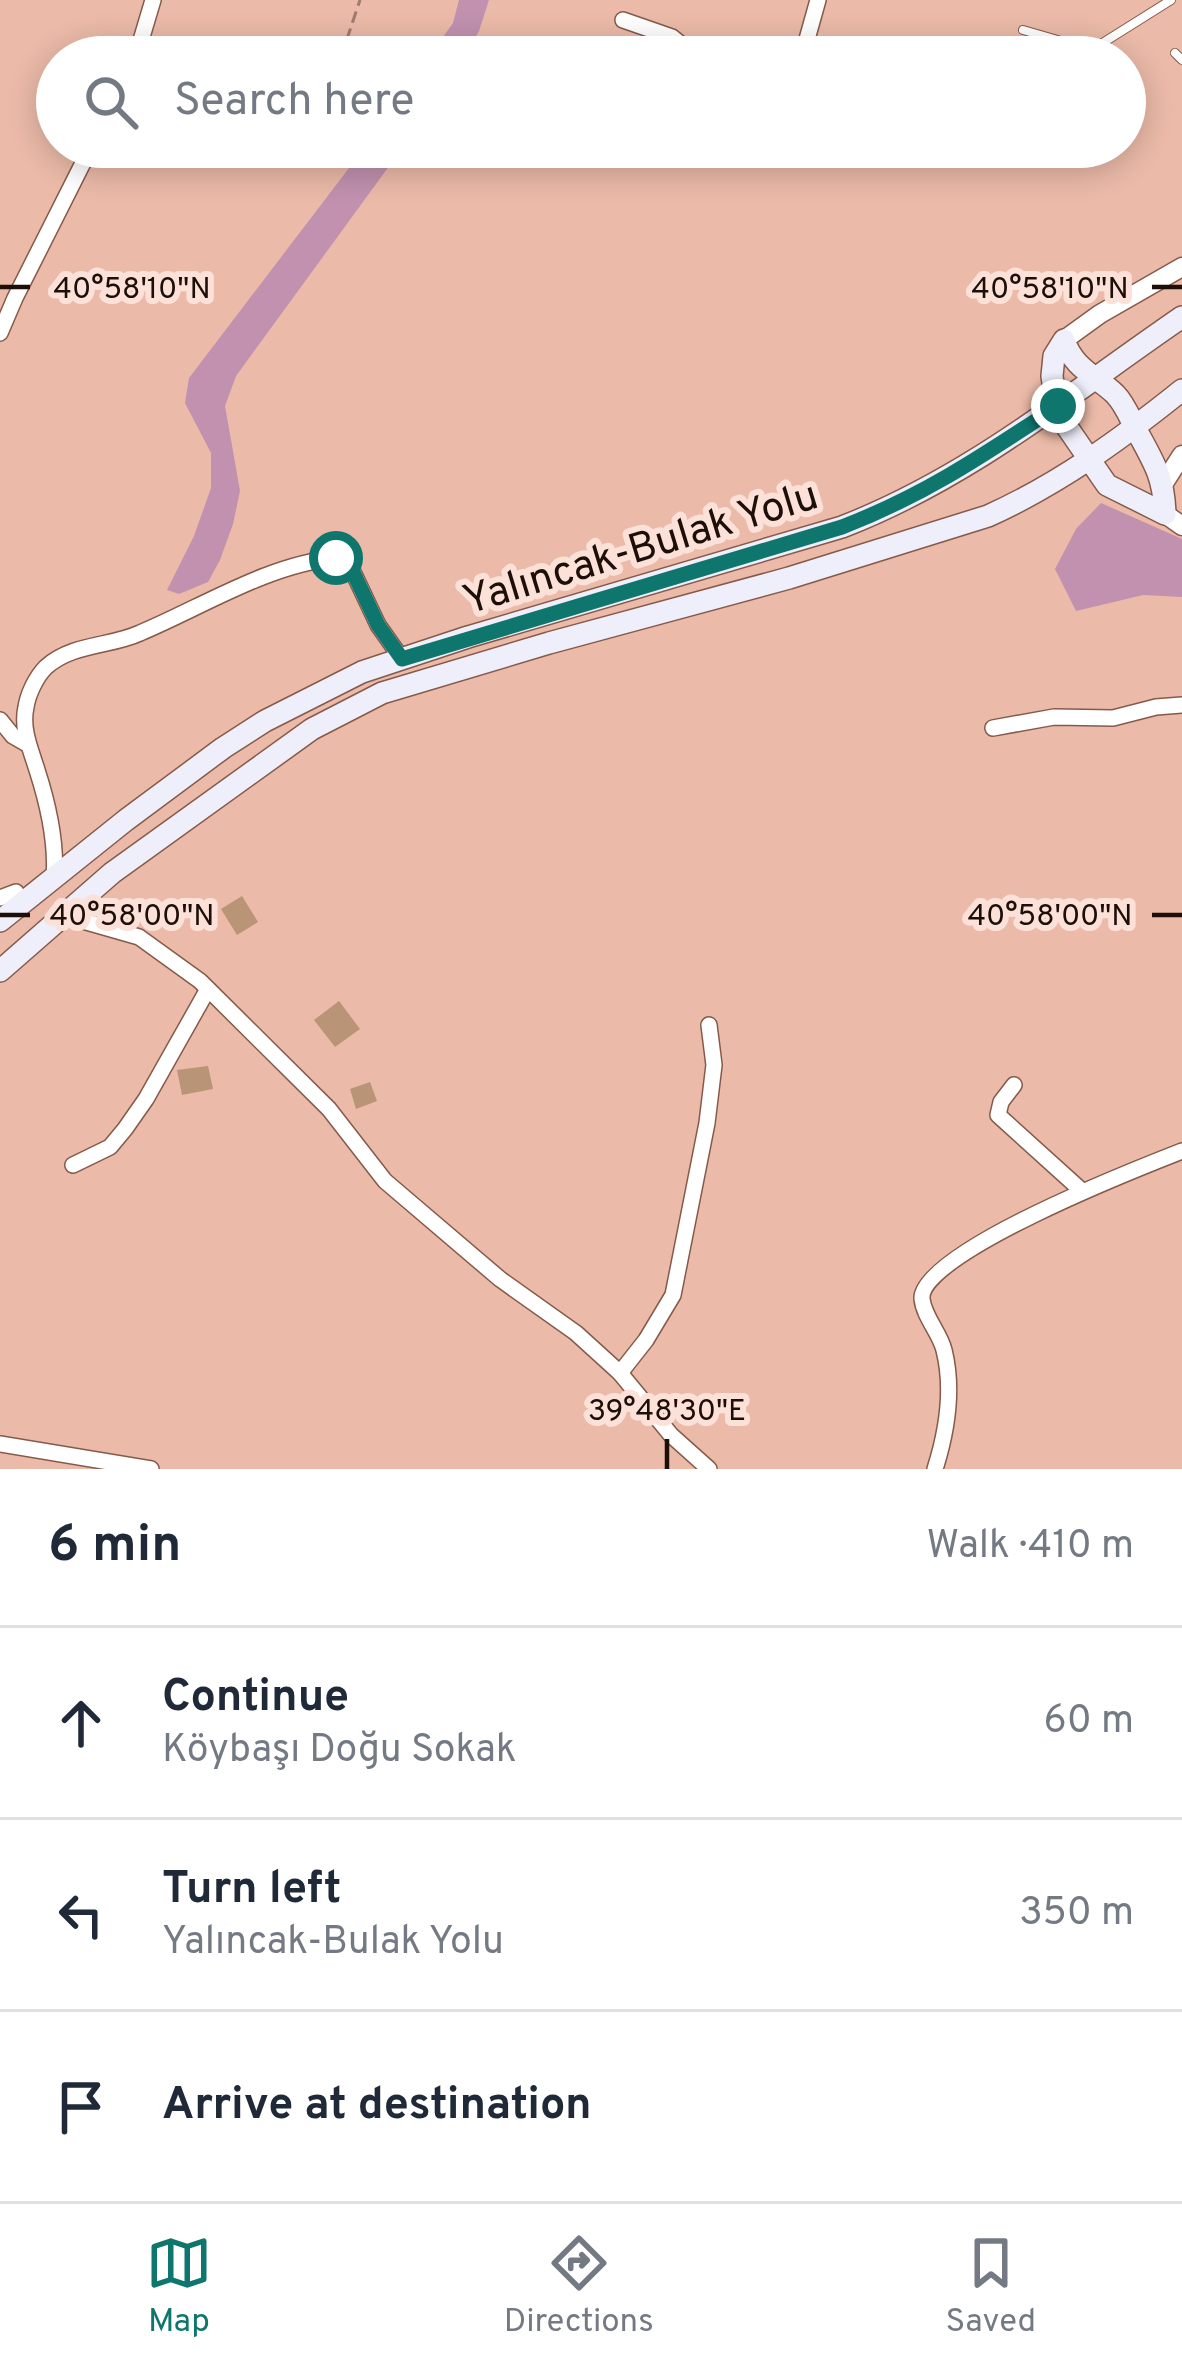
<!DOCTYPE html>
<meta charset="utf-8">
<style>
:root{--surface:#fff;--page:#f6f6f7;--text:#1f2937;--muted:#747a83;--line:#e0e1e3;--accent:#0f766e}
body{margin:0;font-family:Overpass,sans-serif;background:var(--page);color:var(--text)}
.stop{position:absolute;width:36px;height:36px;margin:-27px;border:9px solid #0f766e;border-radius:50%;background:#fff}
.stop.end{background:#0f766e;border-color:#fff;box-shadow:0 3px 12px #0008}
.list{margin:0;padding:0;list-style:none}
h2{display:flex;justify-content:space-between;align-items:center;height:156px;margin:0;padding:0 48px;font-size:51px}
h2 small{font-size:39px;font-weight:400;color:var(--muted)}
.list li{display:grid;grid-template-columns:78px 1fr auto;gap:36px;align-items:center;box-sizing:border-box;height:192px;padding:0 48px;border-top:3px solid var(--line)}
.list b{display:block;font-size:45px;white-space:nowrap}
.list p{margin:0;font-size:39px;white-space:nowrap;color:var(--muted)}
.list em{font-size:39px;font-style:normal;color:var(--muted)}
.icon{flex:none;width:66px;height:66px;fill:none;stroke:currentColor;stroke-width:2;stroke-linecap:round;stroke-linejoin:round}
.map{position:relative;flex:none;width:1182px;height:1469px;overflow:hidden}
.search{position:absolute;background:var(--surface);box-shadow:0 6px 30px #0003;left:36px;right:36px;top:36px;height:132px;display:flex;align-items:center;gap:30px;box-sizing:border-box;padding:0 42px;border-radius:66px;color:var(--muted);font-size:45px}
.sheet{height:732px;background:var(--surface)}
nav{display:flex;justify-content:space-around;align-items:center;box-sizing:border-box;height:168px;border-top:3px solid var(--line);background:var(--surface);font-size:33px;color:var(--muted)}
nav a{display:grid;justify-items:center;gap:6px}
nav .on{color:var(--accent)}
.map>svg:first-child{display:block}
.green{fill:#c191af}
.building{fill:#ba9476}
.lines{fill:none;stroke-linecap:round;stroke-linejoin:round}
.service-casing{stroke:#855a4a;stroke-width:10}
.minor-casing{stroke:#855a4a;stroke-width:18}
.tertiary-casing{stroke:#855a4a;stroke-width:21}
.secondary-casing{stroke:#855a4a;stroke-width:24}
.path{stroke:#a07b6e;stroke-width:3;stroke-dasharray:12 6;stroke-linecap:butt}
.service{stroke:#fff;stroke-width:8}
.minor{stroke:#fff;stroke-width:15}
.tertiary{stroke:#fff;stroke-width:18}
.secondary{stroke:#eeeffb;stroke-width:21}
.route{stroke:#0f766e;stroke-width:15}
.ticks{fill:none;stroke:#1e0e08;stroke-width:4.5}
.labels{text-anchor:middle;stroke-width:12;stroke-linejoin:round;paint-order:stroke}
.street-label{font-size:42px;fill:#1e0e08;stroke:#fbe1d8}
.ticks-label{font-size:30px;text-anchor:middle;fill:#1e0e08;stroke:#fbe1d8;stroke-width:12;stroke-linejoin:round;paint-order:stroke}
</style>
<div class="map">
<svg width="1182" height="1469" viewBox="0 0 1182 1469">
<rect width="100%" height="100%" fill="#ebbaa8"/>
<!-- green -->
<g class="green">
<path d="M459,0H489L479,31L464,57H429L453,23Z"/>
<path d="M365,147H403L236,376L225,406L240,491L233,524L220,560L208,582L179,594L167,590L194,536L211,488V453L185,403L189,378Z"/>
<path d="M1101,503L1182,539V597L1143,595L1076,611L1055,569L1076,529Z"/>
</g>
<!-- building -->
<g class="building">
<path d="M242,896L258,922L237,935L221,909Z"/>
<path d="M339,1001L360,1029L335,1047L314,1020Z"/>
<path d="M208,1066L213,1089L182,1095L177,1070Z"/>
<path d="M370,1082L377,1101L356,1109L350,1089Z"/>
</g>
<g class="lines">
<!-- service casing -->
<g class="service-casing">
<g id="service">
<path d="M1023,30L1075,45L1101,44L1171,0"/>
<path d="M1175,53L1182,60"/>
</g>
</g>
<!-- minor casing -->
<g class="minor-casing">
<g id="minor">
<path d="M623,20L672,37L697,57"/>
<path d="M136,57L153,0"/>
<path d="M802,57L818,0"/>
<path d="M750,147H760"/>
<path d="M0,333L15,298L91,147"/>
<path d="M0,720L13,736L27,744"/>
<path d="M993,728L1054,717L1113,718L1156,707L1182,705"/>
<path d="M54,878C57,841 48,804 37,770C31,750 21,729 26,707C28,694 36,677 46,667C73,643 110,647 140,633C202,607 269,564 336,558L353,572L378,625L402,659"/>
<path d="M0,898L16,892"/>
<path d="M69,910L83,921L139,937L200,981L329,1109L385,1181L500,1279L576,1333L620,1373L671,1435L709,1469"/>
<path d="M1014,1085L1001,1102L998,1115L1082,1191"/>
<path d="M73,1165L110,1147L125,1129L146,1099L208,989"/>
<path d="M620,1373L646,1340L673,1295L707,1123L714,1065L709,1025"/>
<path d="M0,1444L151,1469"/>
<path d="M935,1469C947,1431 954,1390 944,1350C940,1333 924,1317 922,1299C918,1254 1141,1167 1182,1151"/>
</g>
</g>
<!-- tertiary casing -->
<g class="tertiary-casing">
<g id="tertiary">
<path d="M1064,340L1100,314L1182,267"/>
<path d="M1162,486L1182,455"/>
<path d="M1165,514L1182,526"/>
</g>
</g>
<!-- secondary casing -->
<g class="secondary-casing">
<g id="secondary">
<path d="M1064,340C1073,368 1096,376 1115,394C1126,405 1131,421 1139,435C1155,464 1164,479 1165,514L1107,485L1065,424L1055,398L1052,376L1054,356Z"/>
<path d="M0,921L126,820L223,748L265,721L362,672L468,637L842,527C969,478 1071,393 1182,317"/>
<path d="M0,971L112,873L312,729L382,693L549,643L789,578L988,516C1059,484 1121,439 1182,390"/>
</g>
</g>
<!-- path -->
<path class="path" d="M341,57L360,0"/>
<!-- service -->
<use href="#service" class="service"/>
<!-- minor -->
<use href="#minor" class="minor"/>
<!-- tertiary -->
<use href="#tertiary" class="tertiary"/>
<!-- secondary -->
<use href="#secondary" class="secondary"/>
</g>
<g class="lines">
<!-- route -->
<path class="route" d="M336,558L353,572L378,625L402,659L842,527C925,495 985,454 1058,406"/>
</g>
<!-- ticks -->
<path class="ticks" d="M0,287H30M1152,287H1182M0,915H30M1152,915H1182M667,1439V1469"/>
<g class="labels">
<!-- street labels -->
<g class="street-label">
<text transform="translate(640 546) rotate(-17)" y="15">Yalıncak-Bulak Yolu</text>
</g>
</g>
<g class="ticks-label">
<text x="132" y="298">40°58'10"N</text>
<text x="1050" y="298">40°58'10"N</text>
<text x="132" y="925">40°58'00"N</text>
<text x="1050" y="925">40°58'00"N</text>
<text x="667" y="1420">39°48'30"E</text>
</g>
</svg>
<div class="stop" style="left:336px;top:558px"></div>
<div class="stop end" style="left:1058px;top:406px"></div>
<div class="search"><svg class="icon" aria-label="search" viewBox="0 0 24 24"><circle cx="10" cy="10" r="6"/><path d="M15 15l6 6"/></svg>Search here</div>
</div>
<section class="sheet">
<h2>6 min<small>Walk · 410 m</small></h2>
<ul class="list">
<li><svg class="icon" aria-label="ahead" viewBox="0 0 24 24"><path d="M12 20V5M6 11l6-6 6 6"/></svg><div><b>Continue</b><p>Köybaşı Doğu Sokak</p></div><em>60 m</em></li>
<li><svg class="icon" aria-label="left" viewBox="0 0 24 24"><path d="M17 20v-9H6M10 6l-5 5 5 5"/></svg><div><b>Turn left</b><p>Yalıncak-Bulak Yolu</p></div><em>350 m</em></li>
<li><svg class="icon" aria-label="arrive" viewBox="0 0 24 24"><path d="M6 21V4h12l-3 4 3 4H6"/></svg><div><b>Arrive at destination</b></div></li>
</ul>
</section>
<nav>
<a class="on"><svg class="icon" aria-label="map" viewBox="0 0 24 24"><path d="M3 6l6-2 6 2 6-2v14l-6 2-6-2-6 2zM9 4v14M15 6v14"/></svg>Map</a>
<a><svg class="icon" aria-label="directions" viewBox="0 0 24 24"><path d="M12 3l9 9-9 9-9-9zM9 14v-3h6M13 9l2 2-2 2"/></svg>Directions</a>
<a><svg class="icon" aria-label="saved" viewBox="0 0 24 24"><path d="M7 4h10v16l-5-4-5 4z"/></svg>Saved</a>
</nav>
